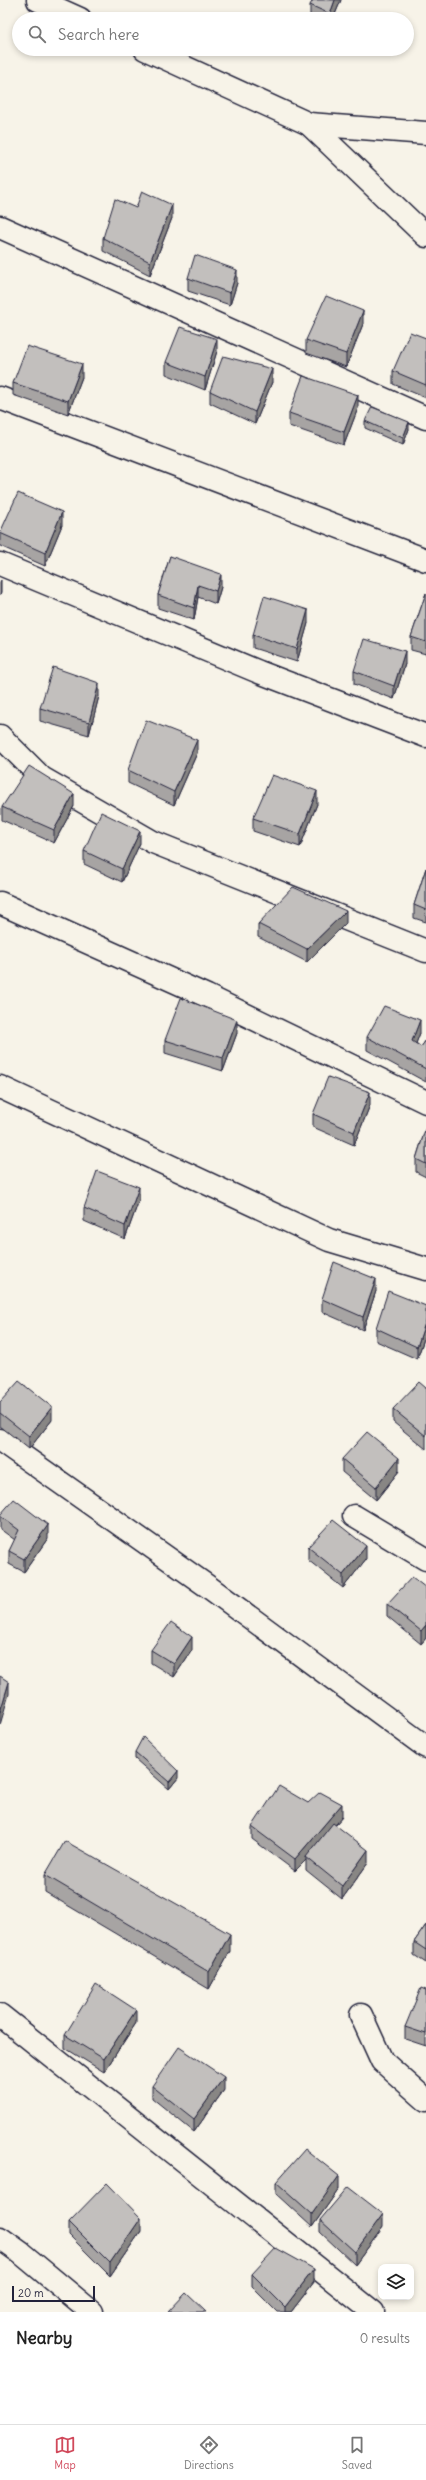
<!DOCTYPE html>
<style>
:root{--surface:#fff;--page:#f2f2f2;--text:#222;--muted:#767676;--line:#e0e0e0;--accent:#d1495b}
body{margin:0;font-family:Delius,sans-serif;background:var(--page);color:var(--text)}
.controls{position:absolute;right:12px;bottom:12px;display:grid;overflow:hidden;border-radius:8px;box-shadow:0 2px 6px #0003}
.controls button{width:36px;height:36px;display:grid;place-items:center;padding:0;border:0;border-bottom:1px solid var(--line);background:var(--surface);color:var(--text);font:20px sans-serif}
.scale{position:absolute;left:12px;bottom:10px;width:83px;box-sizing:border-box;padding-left:4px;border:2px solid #22223b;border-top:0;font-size:11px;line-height:14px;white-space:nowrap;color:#22223b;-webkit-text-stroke:3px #f7f3e8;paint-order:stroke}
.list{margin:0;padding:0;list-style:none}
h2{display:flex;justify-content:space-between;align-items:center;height:52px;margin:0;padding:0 16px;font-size:17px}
h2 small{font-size:13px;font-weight:400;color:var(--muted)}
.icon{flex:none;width:22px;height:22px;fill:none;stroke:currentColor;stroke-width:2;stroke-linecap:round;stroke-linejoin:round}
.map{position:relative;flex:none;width:426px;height:2312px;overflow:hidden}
.search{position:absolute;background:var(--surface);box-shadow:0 2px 6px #0003;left:12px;right:12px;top:12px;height:44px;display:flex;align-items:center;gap:10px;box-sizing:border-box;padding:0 14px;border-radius:22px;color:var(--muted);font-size:15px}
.sheet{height:112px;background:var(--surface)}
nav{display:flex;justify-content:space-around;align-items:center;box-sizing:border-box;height:56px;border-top:1px solid var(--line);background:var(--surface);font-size:11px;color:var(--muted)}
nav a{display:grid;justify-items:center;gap:2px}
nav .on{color:var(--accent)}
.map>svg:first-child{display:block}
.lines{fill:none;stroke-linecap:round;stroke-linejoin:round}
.minor-casing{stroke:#22223b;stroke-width:25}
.minor{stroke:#f7f3e8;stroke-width:22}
.wall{fill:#a7a4a3;stroke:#22223b}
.shaded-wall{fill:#888684;stroke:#22223b}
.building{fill:#c2bfbd;stroke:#22223b}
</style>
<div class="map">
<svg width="426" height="2312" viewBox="0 0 426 2312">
<rect width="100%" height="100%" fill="#f7f3e8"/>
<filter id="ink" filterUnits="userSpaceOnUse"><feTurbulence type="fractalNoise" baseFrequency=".025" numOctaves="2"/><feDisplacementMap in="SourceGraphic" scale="8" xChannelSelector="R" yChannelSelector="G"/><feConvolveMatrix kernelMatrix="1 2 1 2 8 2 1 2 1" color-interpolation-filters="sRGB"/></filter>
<g filter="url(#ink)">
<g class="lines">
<!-- minor casing -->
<g class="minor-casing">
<g id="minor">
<path d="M38,0L80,19"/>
<path d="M145,49L309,124L426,236"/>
<path d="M309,124L426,133"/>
<path d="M0,227L426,418"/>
<path d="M0,398L426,560"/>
<path d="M0,564L259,672L426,736"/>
<path d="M0,736L42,778L153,842L426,951"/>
<path d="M0,903L207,996L426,1102"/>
<path d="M0,1087L329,1240L426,1269"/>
<path d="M0,1440L210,1588L426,1747"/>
<path d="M354,1516L426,1559"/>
<path d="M0,2015L373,2312"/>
<path d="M361,2015L382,2061L426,2100"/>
<path d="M0,2238L21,2253L92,2312"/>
</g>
</g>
<!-- minor -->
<use href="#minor" class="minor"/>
</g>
<!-- wall -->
<g class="wall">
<path d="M341,0L333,19H312L310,18V5Z"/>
<path d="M136,208L172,218L150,275L103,251V238Z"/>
<path d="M188,278L237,283L230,305L188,291Z"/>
<path d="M363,324L346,367L306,353V340Z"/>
<path d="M426,338V398L393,384V371Z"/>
<path d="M217,351L205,390L166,374V362Z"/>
<path d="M82,377L68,414L13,395V383Z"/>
<path d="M272,382L255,424L210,403V391Z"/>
<path d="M358,408L344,445L289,426V413Z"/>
<path d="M365,421L409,429L403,445L365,428Z"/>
<path d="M62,525L45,566L0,546V533Z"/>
<path d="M170,556L221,587L216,604L198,597L194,620L158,608V595Z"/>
<path d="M426,593V654L411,650V637Z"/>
<path d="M308,623L297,662L253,648V635Z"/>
<path d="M405,664L394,699L354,684V671Z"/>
<path d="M99,696L89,735L40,721V708Z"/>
<path d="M197,753L174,805L128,783V770Z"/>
<path d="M317,804L300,847L253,831V818Z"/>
<path d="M74,806L54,843L2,820V807Z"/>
<path d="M140,843L122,882L84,864V851Z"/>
<path d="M426,868V922L414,918V905Z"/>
<path d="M346,923L307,962L258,937V924Z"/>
<path d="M237,1033L223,1071L165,1053V1040Z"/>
<path d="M420,1033L416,1043L421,1047L426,1040V1082L367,1050V1037Z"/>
<path d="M370,1105L354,1145L313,1127V1114Z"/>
<path d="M426,1127V1177L416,1172V1159Z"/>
<path d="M139,1200L125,1239L84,1221V1208Z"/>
<path d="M376,1291L363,1330L322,1312V1299Z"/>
<path d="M426,1306V1333L417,1359L376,1341V1328Z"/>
<path d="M426,1388V1449L393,1422V1409Z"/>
<path d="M0,1402L52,1420L29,1449L0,1426Z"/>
<path d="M342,1459L399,1471L376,1500L342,1472Z"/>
<path d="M0,1515L48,1538L24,1572L9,1564V1551L15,1540L0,1529Z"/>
<path d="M308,1547L366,1559L343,1588L308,1560Z"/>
<path d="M426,1588V1638L421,1644L387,1616V1604Z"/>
<path d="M151,1650H192L174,1677L151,1663Z"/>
<path d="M135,1752L178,1778L169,1789L135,1759Z"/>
<path d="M308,1803L342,1817L335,1825L368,1863L342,1899L306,1870V1860L295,1871L252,1839V1827Z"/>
<path d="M45,1875L230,1951L209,1989L45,1892Z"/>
<path d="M426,1925V1963L414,1955V1942Z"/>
<path d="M426,1990V2046L405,2039V2027Z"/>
<path d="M136,2023L104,2072L65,2048V2035Z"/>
<path d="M152,2086L224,2090L194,2132L152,2098Z"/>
<path d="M276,2182L339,2189L312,2227L276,2194Z"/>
<path d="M320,2220L383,2227L355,2265L320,2232Z"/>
<path d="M69,2222L141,2231L110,2276L69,2235Z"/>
<path d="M252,2274L314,2282L291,2312H277L252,2287Z"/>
</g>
<!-- shaded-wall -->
<g class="shaded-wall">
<path d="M335,0H341L333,19H330V14Z"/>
<path d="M172,205V218L150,275V262Z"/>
<path d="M237,270V283L230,305V293Z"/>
<path d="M363,311V324L346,367V354Z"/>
<path d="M217,339V351L205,390V377Z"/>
<path d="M82,364V377L68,414V401Z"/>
<path d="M272,369V382L255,424V412Z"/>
<path d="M358,395V408L344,445V432Z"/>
<path d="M409,422V429L403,445V438Z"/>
<path d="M62,512V525L45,566V553Z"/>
<path d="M221,574V587L216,604V591Z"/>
<path d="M1,580V592L0,595V582Z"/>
<path d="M198,585V597L194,620V608Z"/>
<path d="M308,610V623L297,662V649Z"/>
<path d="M405,651V664L394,699V686Z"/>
<path d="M99,683V696L89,735V722Z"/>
<path d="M197,740V753L174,805V792Z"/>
<path d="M317,791V804L300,847V834Z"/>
<path d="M74,794V806L54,843V830Z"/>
<path d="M140,831V843L122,882V869Z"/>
<path d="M346,911V923L307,962V949Z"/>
<path d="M237,1020V1033L223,1071V1058Z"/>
<path d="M420,1020V1033L412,1054V1041Z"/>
<path d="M370,1092V1105L354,1145V1132Z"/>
<path d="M139,1187V1200L125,1239V1226Z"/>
<path d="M376,1279V1291L363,1330V1317Z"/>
<path d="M426,1320V1333L417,1359V1347Z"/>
<path d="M52,1407V1420L29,1449V1436Z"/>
<path d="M399,1458V1471L376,1500V1487Z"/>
<path d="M48,1525V1538L24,1572V1559Z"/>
<path d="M366,1546V1559L343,1588V1575Z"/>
<path d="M426,1625V1638L421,1644V1631Z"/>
<path d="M192,1637V1650L174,1677V1664Z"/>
<path d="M9,1682V1694L0,1725V1712Z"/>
<path d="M178,1771V1778L169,1789V1782Z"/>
<path d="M342,1804V1817L307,1858L306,1857V1860L295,1871V1859Z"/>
<path d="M368,1850V1863L342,1899V1886Z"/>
<path d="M230,1934V1951L209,1989V1972Z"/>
<path d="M136,2010V2023L104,2072V2059Z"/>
<path d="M224,2077V2090L194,2132V2119Z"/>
<path d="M339,2176V2189L312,2227V2214Z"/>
<path d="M383,2214V2227L355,2265V2252Z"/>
<path d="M141,2218V2231L110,2276V2263Z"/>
<path d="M314,2269V2282L291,2312H285V2307Z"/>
</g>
<!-- building -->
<g class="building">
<path d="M313,0H335L330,14L310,5Z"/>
<path d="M142,191L172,205L150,262L103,238L115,199L136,208Z"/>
<path d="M195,255L237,270L230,293L188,278Z"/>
<path d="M326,296L363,311L346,354L306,340Z"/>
<path d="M180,327L217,339L205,377L166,362Z"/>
<path d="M410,332L426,338V385L393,371Z"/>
<path d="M27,346L82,364L68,401L13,383Z"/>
<path d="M223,356L272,369L255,412L210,391Z"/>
<path d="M303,376L358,395L344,432L289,413Z"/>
<path d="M372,407L409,422L403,438L365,421Z"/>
<path d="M18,493L62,512L45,553L0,533Z"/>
<path d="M170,556L221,574L216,591L198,585L194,608L158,595Z"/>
<path d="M426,593V642L411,637Z"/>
<path d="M264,596L308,610L297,649L253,635Z"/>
<path d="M364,639L405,651L394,686L354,671Z"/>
<path d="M53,667L99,683L89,722L40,708Z"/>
<path d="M146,720L197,740L174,792L128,770Z"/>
<path d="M29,766L74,794L54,830L2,807Z"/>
<path d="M272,775L317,791L300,834L253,818Z"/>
<path d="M101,812L140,831L122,869L84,851Z"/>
<path d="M426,868V910L414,905Z"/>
<path d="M293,887L346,911L307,949L258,924Z"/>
<path d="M181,998L237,1020L223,1058L165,1040Z"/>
<path d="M384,1006L420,1020L412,1041L421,1047L426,1040V1069L367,1037Z"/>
<path d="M328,1077L370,1092L354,1132L313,1114Z"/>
<path d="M426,1127V1164L416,1159Z"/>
<path d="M97,1171L139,1187L125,1226L84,1208Z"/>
<path d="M334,1262L376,1279L363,1317L322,1299Z"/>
<path d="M388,1291L426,1306V1320L417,1347L376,1328Z"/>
<path d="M19,1381L52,1407L29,1436L0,1413V1402Z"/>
<path d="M419,1382L426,1388V1436L393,1409Z"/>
<path d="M367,1432L399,1458L376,1487L342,1459Z"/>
<path d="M14,1499L48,1525L24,1559L9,1551L19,1530L0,1516V1515Z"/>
<path d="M333,1520L366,1546L343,1575L308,1547Z"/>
<path d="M412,1577L426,1588V1625L421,1631L387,1604Z"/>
<path d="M171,1622L192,1637L174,1664L151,1650Z"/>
<path d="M0,1676L9,1682L0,1712Z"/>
<path d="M143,1737L178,1771L169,1782L135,1752Z"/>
<path d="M279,1786L308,1803L320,1792L342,1804L295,1859L252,1827Z"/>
<path d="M333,1823L368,1850L342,1886L306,1857Z"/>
<path d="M65,1841L230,1934L209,1972L45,1875Z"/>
<path d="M426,1925V1950L414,1942Z"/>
<path d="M96,1984L136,2010L104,2059L65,2035Z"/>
<path d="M421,1988L426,1990V2034L405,2027Z"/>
<path d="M179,2047L224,2077L194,2119L152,2086Z"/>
<path d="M305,2149L339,2176L312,2214L276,2182Z"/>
<path d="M107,2183L141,2218L110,2263L69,2222Z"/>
<path d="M348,2187L383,2214L355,2252L320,2220Z"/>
<path d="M276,2248L314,2269L285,2307L252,2274Z"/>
<path d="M186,2293L206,2312H168Z"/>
</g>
</g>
</svg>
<div class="controls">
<button><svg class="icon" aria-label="layers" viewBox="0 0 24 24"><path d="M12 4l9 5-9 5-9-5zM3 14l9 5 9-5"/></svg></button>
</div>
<div class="scale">20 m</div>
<div class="search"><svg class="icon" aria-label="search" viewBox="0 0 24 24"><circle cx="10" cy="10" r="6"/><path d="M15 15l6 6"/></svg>Search here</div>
</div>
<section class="sheet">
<h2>Nearby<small>0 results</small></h2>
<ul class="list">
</ul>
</section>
<nav>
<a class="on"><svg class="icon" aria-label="map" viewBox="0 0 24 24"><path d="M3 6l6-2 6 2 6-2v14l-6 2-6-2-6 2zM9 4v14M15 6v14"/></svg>Map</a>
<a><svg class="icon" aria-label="directions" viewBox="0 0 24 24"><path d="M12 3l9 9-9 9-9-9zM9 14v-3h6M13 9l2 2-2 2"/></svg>Directions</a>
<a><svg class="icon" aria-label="saved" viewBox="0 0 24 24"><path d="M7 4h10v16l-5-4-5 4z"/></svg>Saved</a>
</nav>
